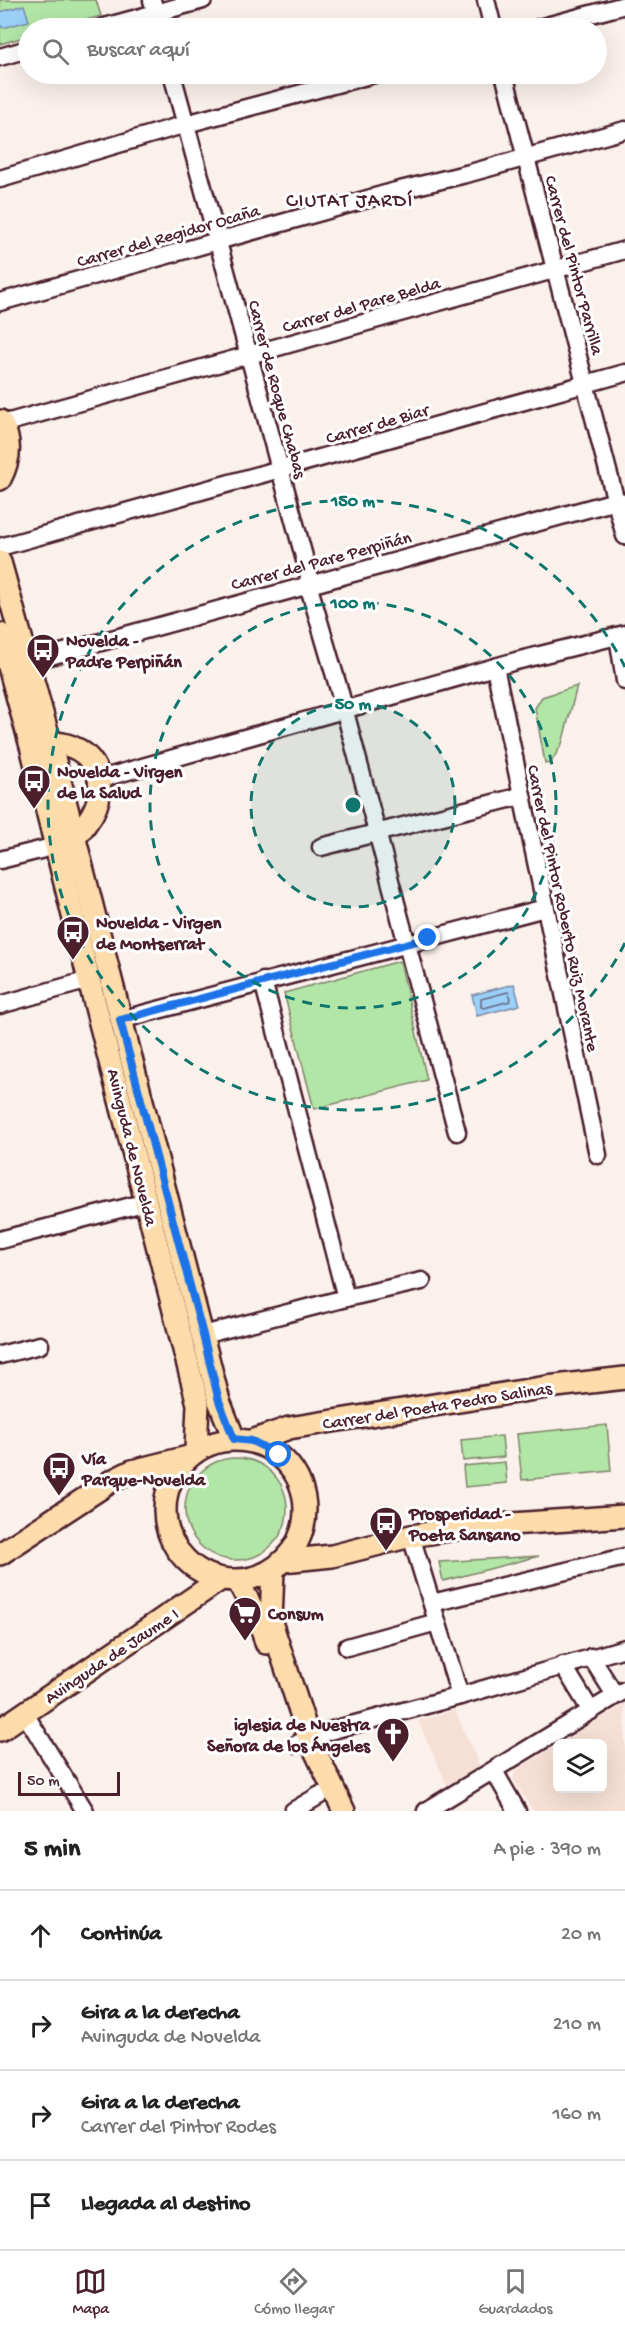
<!DOCTYPE html>
<html lang="es">
<meta charset="utf-8">
<style>
:root{--surface:#fff;--page:#f6f6f6;--text:#222;--muted:#767676;--line:#e0e0e0;--accent:#4a1f2b}
body{margin:0;font-family:"Gochi Hand",sans-serif;background:var(--page);color:var(--text)}
.controls{position:absolute;right:18px;bottom:18px;display:grid;overflow:hidden;border-radius:9px;box-shadow:0 6px 24px #0002}
.controls button{width:54px;height:54px;display:grid;place-items:center;padding:0;border:0;border-bottom:2px solid var(--line);background:var(--surface);color:var(--text);font:30px sans-serif}
.scale{position:absolute;left:18px;bottom:15px;width:102px;box-sizing:border-box;padding-left:6px;border:3px solid #4a1f2b;border-top:0;font-size:16px;line-height:21px;white-space:nowrap;color:#4a1f2b;-webkit-text-stroke:4px #fff;paint-order:stroke}
.stop{position:absolute;width:18px;height:18px;margin:-14px;border:4px solid #1a73e8;border-radius:50%;background:#fff}
.stop.end{background:#1a73e8;border-color:#fff;box-shadow:0 2px 6px #0008}
.list{margin:0;padding:0;list-style:none}
h2{display:flex;justify-content:space-between;align-items:center;height:78px;margin:0;padding:0 24px;font-size:26px}
h2 small{font-size:20px;font-weight:400;color:var(--muted)}
.list li{display:grid;grid-template-columns:39px 1fr auto;gap:18px;align-items:center;box-sizing:border-box;height:90px;padding:0 24px;border-top:2px solid var(--line)}
.list b{display:block;font-size:22px;white-space:nowrap}
.list p{margin:0;font-size:20px;white-space:nowrap;color:var(--muted)}
.list em{font-size:20px;font-style:normal;color:var(--muted)}
.icon{flex:none;width:33px;height:33px;fill:none;stroke:currentColor;stroke-width:2;stroke-linecap:round;stroke-linejoin:round}
.map{position:relative;flex:none;width:625px;height:1811px;overflow:hidden}
.search{position:absolute;background:var(--surface);box-shadow:0 6px 24px #0002;left:18px;right:18px;top:18px;height:66px;display:flex;align-items:center;gap:15px;box-sizing:border-box;padding:0 21px;border-radius:33px;color:var(--muted);font-size:22px}
.sheet{height:438px;background:var(--surface)}
nav{display:flex;justify-content:space-around;align-items:center;box-sizing:border-box;height:84px;border-top:2px solid var(--line);background:var(--surface);font-size:16px;color:var(--muted)}
nav a{display:grid;justify-items:center;gap:3px}
nav .on{color:var(--accent)}
.map>svg:first-child{display:block}
.built{fill:#f6e0d5}
.green{fill:#b2e6a7;stroke:#7e8269;stroke-width:1.5}
.water{fill:#9acff8;stroke:#7a89a6;stroke-width:1.5}
.lines{fill:none;stroke-linecap:round;stroke-linejoin:round}
.shore{stroke:#6a657d;stroke-width:1.5}
.minor-casing{stroke:#4a1f2b;stroke-width:21}
.major-casing{stroke:#4a1f2b;stroke-width:26}
.minor{stroke:#fff;stroke-width:16}
.major{stroke:#fcdcab;stroke-width:21}
.route{stroke:#1a73e8;stroke-width:8}
.ring{fill:none;stroke:#0f766e;stroke-width:3;stroke-dasharray:10 8}
.labels{text-anchor:middle;stroke-width:6;stroke-linejoin:round;paint-order:stroke}
.street-label{font-size:18px;fill:#4a1f2b;stroke:#fff}
.poi-label{font-size:18px;font-weight:bold;fill:#4a1f2b;stroke:#fff;text-anchor:start}
.neighbourhood-label{font-size:20px;letter-spacing:1.5px;fill:#4a1f2b;stroke:#fff}
.centre{fill:#0f766e;stroke:#fff;stroke-width:3}
.ring-label{font-size:18px;text-anchor:middle;font-weight:bold;fill:#0f766e;stroke:#fff;stroke-width:6;stroke-linejoin:round;paint-order:stroke}
</style>
<div class="map">
<svg width="625" height="1811" viewBox="0 0 625 1811">
<rect width="100%" height="100%" fill="#fbf1ec"/>
<filter id="ink" filterUnits="userSpaceOnUse"><feTurbulence type="fractalNoise" baseFrequency=".0167" numOctaves="2"/><feDisplacementMap in="SourceGraphic" scale="12" xChannelSelector="R" yChannelSelector="G"/><feConvolveMatrix kernelMatrix="1 2 1 2 8 2 1 2 1" color-interpolation-filters="sRGB"/></filter>
<g filter="url(#ink)">
<!-- built -->
<g class="built">
<path d="M625,1704V1811H533L513,1779L516,1770L557,1745L558,1788H602V1744L559,1743Z"/>
<path d="M455,1710L480,1767L447,1785L418,1721Z"/>
</g>
<!-- green -->
<g class="green">
<path d="M0,0H96L101,16L56,28H28V36L0,44Z"/>
<path d="M577,686L562,744L550,764L545,763L535,708L542,697Z"/>
<path d="M400,961L427,1080L314,1109L284,993Z"/>
<path d="M607,1425L611,1471L522,1480L517,1434Z"/>
<path d="M502,1436L504,1457L463,1461L461,1440Z"/>
<circle cx="236" cy="1509" r="51"/>
<path d="M505,1462L507,1483L465,1487L463,1466Z"/>
<path d="M539,1556L443,1581L439,1562Z"/>
</g>
<!-- water -->
<g class="water">
<path d="M24,5L29,21L3,28L0,25V12Z"/>
<path d="M514,984L520,1005L477,1016L472,995Z"/>
</g>
<g class="lines">
<!-- shore -->
<path class="shore" d="M508,992L511,998L510,1001L484,1008L481,1007V999Z"/>
<!-- minor casing -->
<g class="minor-casing">
<g id="minor">
<path d="M152,0L160,28"/>
<path d="M486,0L493,28"/>
<path d="M101,28L203,0"/>
<path d="M539,28L625,5"/>
<path d="M0,57L28,49"/>
<path d="M172,74L309,575L308,584L340,693L457,1132"/>
<path d="M504,74L625,536"/>
<path d="M0,179L186,124L374,74"/>
<path d="M0,302L396,191L470,173L625,130"/>
<path d="M2,424L625,250"/>
<path d="M0,547L625,373"/>
<path d="M618,636L625,681"/>
<path d="M28,662L616,501L625,502"/>
<path d="M495,667L598,1155"/>
<path d="M100,779L516,661L625,634"/>
<path d="M321,847L521,796"/>
<path d="M0,860L56,846"/>
<path d="M263,981L346,1298"/>
<path d="M0,1005L89,980"/>
<path d="M120,1020L545,908"/>
<path d="M0,1240L147,1202"/>
<path d="M203,1335L346,1298L422,1281"/>
<path d="M0,1355L40,1345"/>
<path d="M411,1536L460,1696"/>
<path d="M432,1603L625,1557"/>
<path d="M347,1647L437,1622"/>
<path d="M591,1657L615,1695"/>
<path d="M563,1665L591,1711"/>
<path d="M25,1714L85,1811"/>
<path d="M297,1744L329,1731L460,1696L625,1648"/>
<path d="M494,1771L517,1811"/>
<path d="M293,1811L320,1795"/>
<path d="M426,1811L625,1690"/>
</g>
</g>
<!-- major casing -->
<g class="major-casing">
<g id="major">
<path d="M0,421C12,440 10,460 0,479"/>
<path d="M0,562L50,742L219,1401L234,1439"/>
<path d="M0,634L32,750L89,980L198,1404L196,1450"/>
<path d="M38,744C89,735 118,781 87,822C81,830 77,838 67,841"/>
<circle cx="235" cy="1510" r="70"/>
<path d="M252,1441L289,1428L547,1387L625,1378"/>
<path d="M0,1554L110,1482L132,1471L188,1457"/>
<path d="M283,1561L332,1556L411,1536L469,1527L625,1516"/>
<path d="M273,1569L271,1622L309,1738L344,1811"/>
<path d="M238,1581L261,1625L266,1643"/>
<path d="M0,1730L221,1579"/>
</g>
</g>
<!-- minor -->
<use href="#minor" class="minor"/>
<!-- major -->
<use href="#major" class="major"/>
</g>
</g>
<g class="lines" filter="url(#ink)">
<!-- route -->
<path class="route" d="M279,1455L252,1441L234,1439L219,1401L203,1335L120,1020L428,938"/>
</g>
<!-- distance rings -->
<circle cx="353" cy="805" r="102" fill="#0f766e" fill-opacity=".12"/>
<g class="ring">
<circle cx="353" cy="805" r="102"/>
<circle cx="353" cy="805" r="203"/>
<path d="M625 943A305 305 0 1 1 625 667"/>
</g>
<!-- icons -->
<defs>
<g id="bus-pin" transform="scale(1.725)"><path d="M0 17L-7.5 6A9.5 9.5 0 1 1 7.5 6Z" fill="#4a1f2b" stroke="#fff"/><path d="M-5-6H5V4H4V6H2V4H-2V6H-4V4H-5ZM-3.5-4V0h7V-4ZM-3.5 1.2v1.5H-2V1.2ZM2 1.2v1.5H3.5V1.2Z" fill="#fff"/></g>
<g id="supermarket-pin" transform="scale(1.725)"><path d="M0 17L-7.5 6A9.5 9.5 0 1 1 7.5 6Z" fill="#4a1f2b" stroke="#fff"/><path d="M-6-5.5h2.5l.6 2H6L4.5 2H-2.5L-4.4-4H-6ZM-1.5 3.2a1.3 1.3 0 1 0 .1 0ZM3 3.2a1.3 1.3 0 1 0 .1 0Z" fill="#fff"/></g>
<g id="church-pin" transform="scale(1.725)"><path d="M0 17L-7.5 6A9.5 9.5 0 1 1 7.5 6Z" fill="#4a1f2b" stroke="#fff"/><path d="M-1.2-6h2.4v3.5h3.3v2.4h-3.3V6h-2.4V-.1h-3.3v-2.4h3.3Z" fill="#fff"/></g>
</defs>
<g fill-rule="evenodd">
<use href="#bus-pin" x="43" y="650"/>
<use href="#bus-pin" x="34" y="781"/>
<use href="#bus-pin" x="73" y="932"/>
<use href="#bus-pin" x="59" y="1468"/>
<use href="#bus-pin" x="386" y="1523"/>
<use href="#supermarket-pin" x="245" y="1613"/>
<use href="#church-pin" x="393" y="1734"/>
</g>
<g class="labels">
<!-- street labels -->
<g class="street-label">
<text transform="translate(168 235) rotate(-16)" y="6">Carrer del Regidor Ocaña</text>
<text transform="translate(575 265) rotate(75)" y="6">Carrer del Pintor Parrilla</text>
<text transform="translate(361 304) rotate(-16)" y="6">Carrer del Pare Belda</text>
<text transform="translate(278 389) rotate(75)" y="6">Carrer de Roque Chabas</text>
<text transform="translate(377 423) rotate(-16)" y="6">Carrer de Biar</text>
<text transform="translate(321 560) rotate(-15)" y="6">Carrer del Pare Perpiñán</text>
<text transform="translate(564 908) rotate(78)" y="6">Carrer del Pintor Roberto Ruiz Morante</text>
<text transform="translate(133 1147) rotate(76)" y="6">Avinguda de Novelda</text>
<text transform="translate(437 1405) rotate(-9)" y="6">Carrer del Poeta Pedro Salinas</text>
<text transform="translate(111 1655) rotate(-34)" y="6">Avinguda de Jaume I</text>
</g>
<!-- poi labels -->
<g class="poi-label">
<text x="66" y="646">Novelda -<tspan x="66" dy="21">Padre Perpiñán</tspan></text>
<text x="57" y="777">Novelda - Virgen<tspan x="57" dy="21">de la Salud</tspan></text>
<text x="96" y="928">Novelda - Virgen<tspan x="96" dy="21">de Montserrat</tspan></text>
<text x="82" y="1464">Vía<tspan x="82" dy="21">Parque-Novelda</tspan></text>
<text x="409" y="1519">Prosperidad -<tspan x="409" dy="21">Poeta Sansano</tspan></text>
<text x="268" y="1619">Consum</text>
<text x="370" y="1730" text-anchor="end">iglesia de Nuestra<tspan x="370" dy="21">Señora de los Ángeles</tspan></text>
</g>
<!-- neighbourhood labels -->
<g class="neighbourhood-label">
<text x="350" y="206">CIUTAT JARDÍ</text>
</g>
</g>
<circle cx="353" cy="805" r="9" class="centre"/>
<g class="ring-label">
<text x="353" y="506">150 m</text>
<text x="353" y="608">100 m</text>
<text x="353" y="709">50 m</text>
</g>
</svg>
<div class="controls">
<button><svg class="icon" aria-label="layers" viewBox="0 0 24 24"><path d="M12 4l9 5-9 5-9-5zM3 14l9 5 9-5"/></svg></button>
</div>
<div class="scale">50 m</div>
<div class="stop" style="left:279px;top:1455px"></div>
<div class="stop end" style="left:428px;top:938px"></div>
<div class="search"><svg class="icon" aria-label="search" viewBox="0 0 24 24"><circle cx="10" cy="10" r="6"/><path d="M15 15l6 6"/></svg>Buscar aquí</div>
</div>
<section class="sheet">
<h2>5 min<small>A pie · 390 m</small></h2>
<ul class="list">
<li><svg class="icon" aria-label="ahead" viewBox="0 0 24 24"><path d="M12 20V5M6 11l6-6 6 6"/></svg><div><b>Continúa</b></div><em>20 m</em></li>
<li><svg class="icon" aria-label="right" viewBox="0 0 24 24"><path d="M7 20v-9h11M14 6l5 5-5 5"/></svg><div><b>Gira a la derecha</b><p>Avinguda de Novelda</p></div><em>210 m</em></li>
<li><svg class="icon" aria-label="right" viewBox="0 0 24 24"><path d="M7 20v-9h11M14 6l5 5-5 5"/></svg><div><b>Gira a la derecha</b><p>Carrer del Pintor Rodes</p></div><em>160 m</em></li>
<li><svg class="icon" aria-label="arrive" viewBox="0 0 24 24"><path d="M6 21V4h12l-3 4 3 4H6"/></svg><div><b>Llegada al destino</b></div></li>
</ul>
</section>
<nav>
<a class="on"><svg class="icon" aria-label="map" viewBox="0 0 24 24"><path d="M3 6l6-2 6 2 6-2v14l-6 2-6-2-6 2zM9 4v14M15 6v14"/></svg>Mapa</a>
<a><svg class="icon" aria-label="directions" viewBox="0 0 24 24"><path d="M12 3l9 9-9 9-9-9zM9 14v-3h6M13 9l2 2-2 2"/></svg>Cómo llegar</a>
<a><svg class="icon" aria-label="saved" viewBox="0 0 24 24"><path d="M7 4h10v16l-5-4-5 4z"/></svg>Guardados</a>
</nav>
